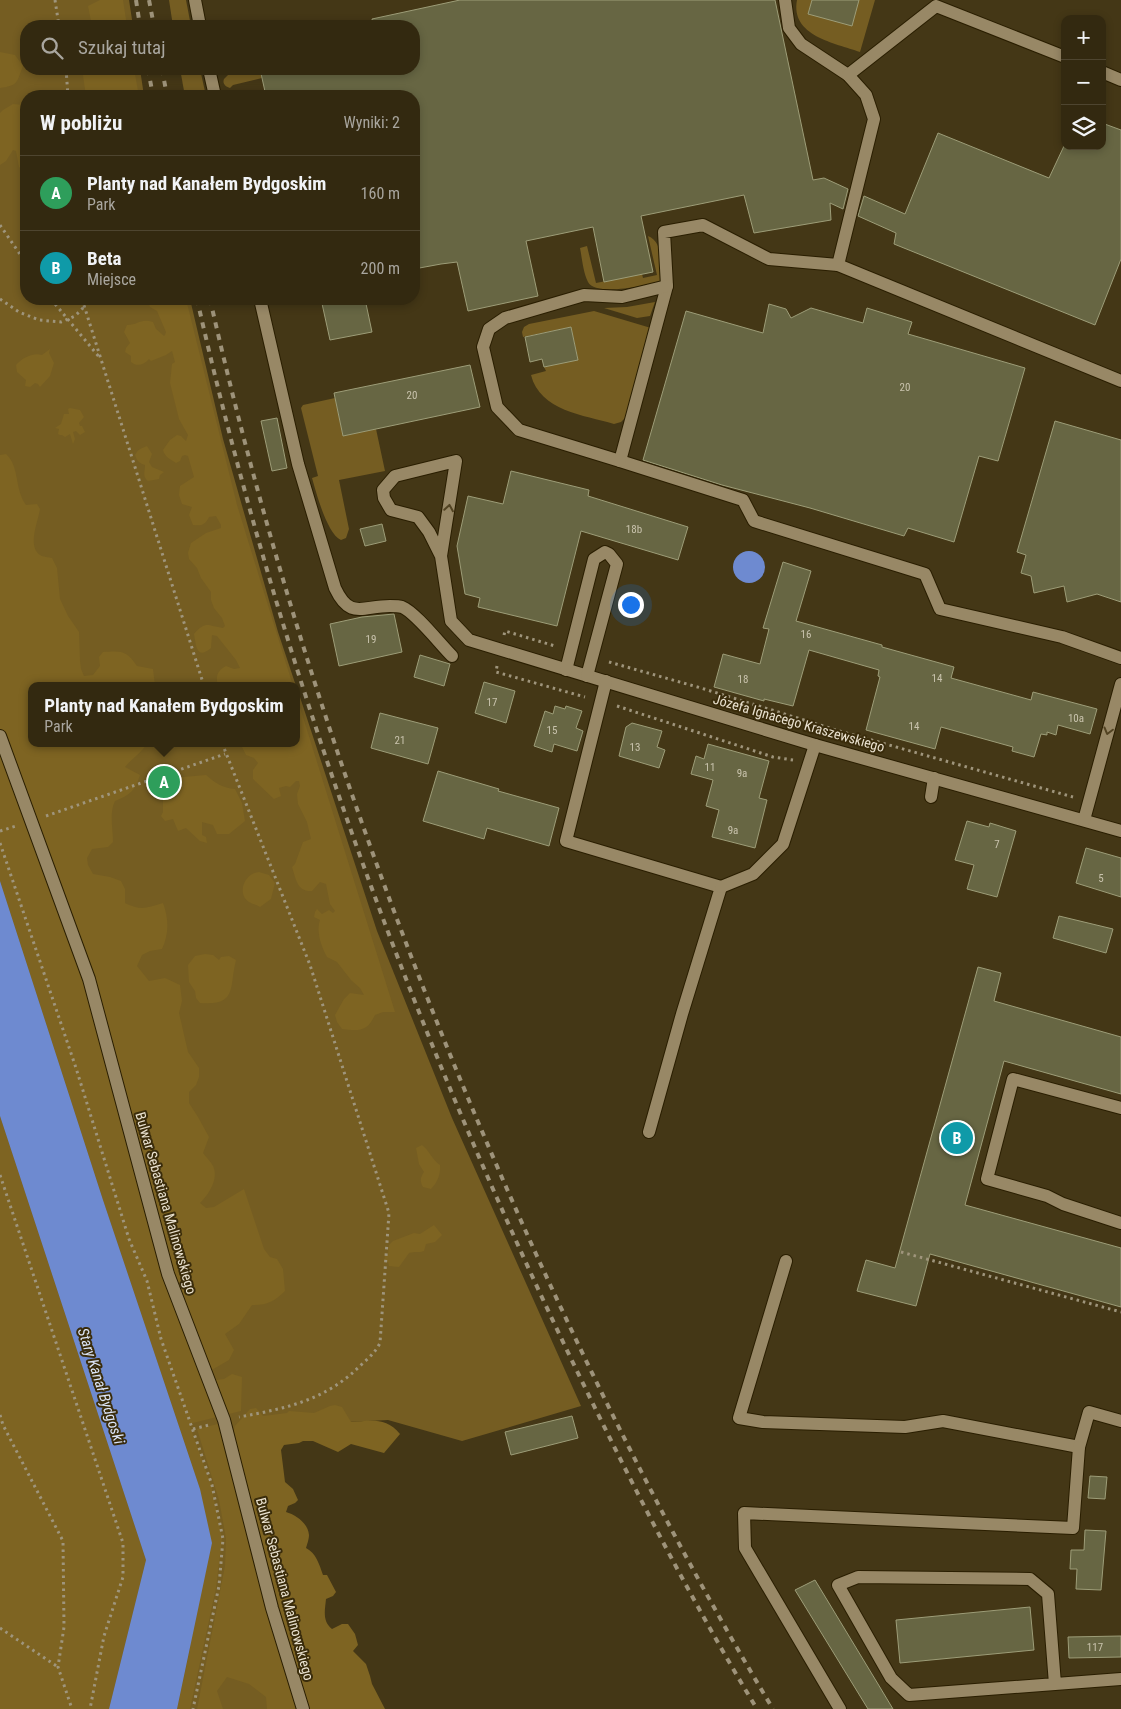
<!DOCTYPE html>
<html lang="pl">
<meta charset="utf-8">
<style>
:root{--surface:#332910;--page:#3b3119;--text:#f1f3f6;--muted:#a9a69f;--line:#4e4530;--accent:#98b5fd}
body{margin:0;font-family:"Roboto Condensed",sans-serif;background:var(--page);color:var(--text)}
.controls{position:absolute;right:15px;top:15px;display:grid;overflow:hidden;border-radius:10px;box-shadow:0 2px 8px #0003}
.controls button{width:45px;height:45px;display:grid;place-items:center;padding:0;border:0;border-bottom:1px solid var(--line);background:var(--surface);color:var(--text);font:25px sans-serif}
.you{position:absolute;left:630px;top:604px;width:18px;height:18px;margin:-12px;border:4px solid #fff;border-radius:50%;background:#1a73e8;box-shadow:0 0 0 8px #1a73e833}
.badge{display:grid;place-items:center;width:32px;height:32px;border-radius:50%;background:var(--accent);color:#fff;font-size:16px;font-weight:700}
.pin{position:absolute;translate:-50% -50%;border:2px solid #fff;box-shadow:0 1px 5px #0006}
.popup{position:absolute;left:28px;top:682px;width:272px;height:65px;box-sizing:border-box;display:grid;place-content:center;border-radius:10px;background:var(--surface);filter:drop-shadow(0 1px 4px #0005);font-size:16px;white-space:nowrap;color:var(--muted)}
.popup b{font-size:19px;color:var(--text)}
.popup::after{content:'';position:absolute;left:50%;top:100%;margin-left:-10px;border:10px solid transparent;border-top-color:var(--surface)}
.list{margin:0;padding:0;list-style:none}
h2{display:flex;justify-content:space-between;align-items:center;height:65px;margin:0;padding:0 20px;font-size:21px}
h2 small{font-size:16px;font-weight:400;color:var(--muted)}
.list li{display:grid;grid-template-columns:32px 1fr auto;gap:15px;align-items:center;box-sizing:border-box;height:75px;padding:0 20px;border-top:1px solid var(--line)}
.list b{display:block;font-size:19px;white-space:nowrap}
.list p{margin:0;font-size:16px;white-space:nowrap;color:var(--muted)}
.list em{font-size:16px;font-style:normal;color:var(--muted)}
.icon{flex:none;width:28px;height:28px;fill:none;stroke:currentColor;stroke-width:2;stroke-linecap:round;stroke-linejoin:round}
.map{position:relative;flex:none;width:1121px;height:1709px;overflow:hidden}
.search{position:absolute;background:var(--surface);box-shadow:0 2px 8px #0003;left:20px;top:20px;width:400px;height:55px;display:flex;align-items:center;gap:12px;box-sizing:border-box;padding:0 18px;border-radius:20px;color:var(--muted);font-size:19px}
.panel{position:absolute;background:var(--surface);box-shadow:0 2px 8px #0003;left:20px;top:90px;width:400px;height:215px;border-radius:20px}
.map>svg:first-child{display:block}
.green{fill:#755d22}
.forest{fill:#7e6422}
.water{fill:#6e8ad0}
.building{fill:#676643;stroke:#9d9d78}
.lines{fill:none;stroke-linecap:round;stroke-linejoin:round}
.minor-casing{stroke:#2a1e00;stroke-width:14}
.path{stroke:#9f957c;stroke-width:3;stroke-dasharray:2.5 4;stroke-linecap:butt}
.minor{stroke:#988866;stroke-width:12}
.rail{stroke:#9e937a;stroke-width:4;stroke-dasharray:6 6;stroke-linecap:butt}
.oneway{stroke:#524322}
.labels{text-anchor:middle;stroke-width:4;stroke-linejoin:round;paint-order:stroke}
.number-label{font-size:11px;fill:#c9c3ad}
.street-label{font-size:14px;fill:#eae2d0;stroke:#3a2c0b}
.water-label{font-size:15px;font-style:italic;fill:#dce5f8;stroke:#3a2c0b}
</style>
<div class="map">
<svg width="1121" height="1709" viewBox="0 0 1121 1709">
<rect width="100%" height="100%" fill="#443716"/>
<!-- green -->
<g class="green">
<path d="M0,0H129L133,26H26V69H140L144,96H26V299H190L223,439L278,632L296,686H31V743H296L297,688L377,931L452,1118L581,1406L462,1441L388,1420L250,1427L344,1709H0Z"/>
<path d="M169,0H186L191,26H173Z"/>
<path d="M797,0H812L808,14L859,0H875L860,52C835,43 790,36 797,0Z"/>
<path d="M180,69H200L206,96H185Z"/>
<path d="M255,69H260L262,78L233,85L230,88C226,87 222,84 224,79L228,75Z"/>
<path d="M648,236C664,243 660,263 661,277L660,282C646,285 596,297 588,282C583,272 582,258 580,248L587,246L596,283L642,274L643,278L657,275Z"/>
<path d="M655,302L650,316L637,318L604,308L627,307Z"/>
<path d="M594,311L651,328L625,418L621,422L614,424C584,415 540,411 531,375L546,371L544,367L578,359L571,327L523,337L522,332L524,327L529,324Z"/>
<path d="M335,398L343,436L376,429L385,471L339,480L349,529L346,538L341,540C327,534 316,492 312,478L318,476L301,408L303,405Z"/>
</g>
<!-- forest -->
<g class="forest">
<path d="M100,0H123L127,26H92L88,6Z"/>
<path d="M0,52L15,55L23,66C16,83 19,85 0,88Z"/>
<path d="M82,69H134L139,96H86Z"/>
<path d="M13,104L26,105L25,171L19,167L16,151L13,150L6,161L0,165V113L3,110Z"/>
<path d="M147,299H186L237,505L293,686H218C215,676 218,670 226,666L234,669L240,668L236,660L217,636L212,635L211,648C196,661 196,644 194,634C206,620 208,626 223,628L225,626L222,618L214,608L211,600V592L201,578L197,568L189,559L188,553L191,543L206,533L221,528V525L216,516L209,517C205,525 202,526 193,525L189,515L192,507L182,504L179,495L180,486L194,477L188,456L185,455L182,456L180,461L176,463C170,459 165,457 163,450L170,440L177,435L181,436L186,441L188,435L179,419L170,383L172,364L175,362L172,351L166,355L151,361L149,359C144,365 137,367 131,362V356L125,352L126,348L130,343L124,332L127,325C139,325 140,318 153,322L156,329L164,336L165,335L166,332L157,311L150,307Z"/>
<path d="M50,349L49,353L54,363L50,376L40,387L38,384L35,383L30,387L25,386L26,380L17,372L16,365C22,358 33,352 42,355Z"/>
<path d="M70,408L80,410L84,417L79,423L80,426H82L85,432L80,435L76,431L73,432L75,439L73,444L70,434L65,437L62,435H60L58,434L59,429L55,428L61,424L64,414H69L68,409Z"/>
<path d="M147,446L152,454L149,462L152,467L164,472L160,475L159,479L148,481C142,476 145,472 145,465C139,463 137,461 135,455C138,449 142,448 147,446Z"/>
<path d="M6,454C20,467 14,488 26,505L37,504L40,509C38,522 27,546 40,555C43,557 49,557 52,558L57,568L60,599L68,616L79,632L80,661L81,669L84,676L93,675L100,666L99,657L103,652C122,651 126,650 137,666L153,669L155,686H31V743H147C142,753 132,758 125,767L140,775C135,791 130,795 115,801C109,813 113,829 113,842L108,847L92,849L87,858L88,865L93,874L110,877L121,881L125,889V903C141,911 146,908 163,903C169,919 169,934 162,949L150,951L142,955L137,966L149,981L165,978L180,985L182,1001L179,1013L188,1052L199,1068V1077L196,1085L189,1092V1103L198,1117L209,1137L203,1153C206,1157 211,1162 213,1166C219,1179 209,1194 200,1203L206,1208L214,1207L244,1189L264,1249L270,1257L277,1259L283,1269L285,1291C274,1302 267,1305 252,1305L239,1324L225,1334L234,1350L229,1360L210,1371L216,1380L224,1379L232,1374L242,1377L241,1411L189,1424L211,1485L222,1539L216,1588L190,1709H177L190,1649L200,1489L103,1200L0,881V455Z"/>
<path d="M297,698L395,1012H383L375,1015C367,1032 359,1031 342,1029L337,1022L335,1015L344,999L350,993L364,995L360,988L351,980L337,962L327,957C321,946 316,932 320,920L314,917L315,912L317,909L322,914L329,910L333,913L335,911L330,904L326,884L320,882L312,891C297,892 296,879 292,867L295,864L303,842L311,839L307,822L298,804L297,794L300,786L299,781H296L290,787L286,786L279,788L281,796L274,799L253,779V770L258,763L254,758L246,755L242,747L245,743H296Z"/>
<path d="M206,775C215,783 223,788 235,789L242,803L245,821L229,834H217L213,825L202,822V835L206,837L207,843L200,841L186,828L178,831L173,819L165,821L161,816L163,812V789L171,778Z"/>
<path d="M259,872L269,875L275,883L271,899L260,907C257,905 252,904 249,902C236,893 245,873 259,872Z"/>
<path d="M205,954L213,955L219,960L221,957L229,956L236,960C229,987 238,1006 200,1003L196,998L195,991L189,982L188,965L195,956Z"/>
<path d="M0,1116L146,1560L109,1709H0Z"/>
<path d="M422,1145C430,1151 432,1160 440,1165C441,1174 437,1183 431,1189L423,1187C420,1181 420,1178 424,1172L419,1164L416,1148Z"/>
<path d="M434,1225L442,1235L435,1242L426,1244L424,1251C419,1253 415,1251 409,1253L399,1267L389,1266L388,1262H384L385,1255H388L389,1245L393,1241L414,1233L420,1234Z"/>
<path d="M335,1405L342,1407L351,1422C371,1421 386,1417 400,1434L384,1453L351,1444L338,1452L313,1441H303L299,1443L284,1445L281,1450L285,1482L293,1489L298,1500L295,1503L288,1506L286,1512C296,1515 308,1523 309,1535C309,1539 307,1545 306,1548C316,1553 319,1564 323,1575H327L336,1592L333,1596L326,1599C325,1610 322,1621 332,1629L342,1624H348L355,1634L358,1645L353,1651L366,1664L370,1676L372,1684L385,1709H309L267,1565L233,1435L235,1426L250,1409L256,1408L263,1416L287,1413L289,1411L314,1413L330,1406Z"/>
<path d="M222,1423L302,1709H267L266,1697L249,1684L227,1677L217,1691L223,1709H197L225,1566L226,1538L219,1500L197,1429Z"/>
</g>
<!-- water -->
<g class="water">
<circle cx="749" cy="567" r="16"/>
<path d="M0,881L103,1200L200,1489L212,1543L177,1709H109L146,1560L0,1116Z"/>
</g>
<!-- building -->
<g class="building">
<path d="M460,0H775L813,180L824,178L848,189L843,209L830,203L831,220L754,233L744,195L641,216L653,272L604,282L593,227L526,241L538,296L468,311L457,262L441,264L414,269V96H266L260,69H414V26H373L372,19Z"/>
<path d="M812,0H859L852,26L808,14Z"/>
<path d="M1102,123L1121,130V259L1095,325L894,244L896,233L858,216L864,196L905,214L938,133L1049,178L1064,146H1102Z"/>
<path d="M321,299H365L372,332L330,340Z"/>
<path d="M769,304L786,309L791,318L811,308L863,323L867,308L912,322L908,334L1025,368L998,461L979,456L954,542L908,528L904,536L810,508L722,485L643,460L686,311L763,333Z"/>
<path d="M571,327L578,360L544,367L542,359L530,362L525,337Z"/>
<path d="M470,365L480,407L343,436L334,393Z"/>
<path d="M277,418L287,468L272,471L261,421Z"/>
<path d="M1055,421L1121,440V602L1097,594L1067,602L1064,586L1034,593L1031,576L1021,573L1026,555L1017,552Z"/>
<path d="M511,471L589,490L588,496L688,527L678,560L581,531L557,626L478,607L480,598L465,594L457,546L468,496L503,504Z"/>
<path d="M382,524L386,541L365,546L360,529Z"/>
<path d="M783,562L811,571L796,621L882,645V647L954,667L951,678L1031,700L1033,692L1097,709L1090,734L1058,725L1056,735L1047,732V735L1041,734L1034,757L1012,751L1013,747L941,727L935,749L866,730L880,677L878,676L879,670L809,650L793,706L764,699V701L714,687L723,654L760,664L769,629L763,628Z"/>
<path d="M394,614L402,652L339,666L330,624L362,617Z"/>
<path d="M420,655L450,664L444,686L414,677Z"/>
<path d="M484,682L515,691L506,723L475,713Z"/>
<path d="M555,706L565,709L566,706L582,711L576,728L583,731L577,751L554,744L552,752L534,746L545,711L553,714Z"/>
<path d="M380,713L438,728L428,764L371,748Z"/>
<path d="M632,723L662,731L657,747L665,750L659,768L619,756L626,727Z"/>
<path d="M708,744L769,761L759,798L767,800L755,848L712,837L719,810L706,806L713,780L691,774L696,756L704,759Z"/>
<path d="M438,771L499,789L498,791L559,808L549,846L487,828L484,839L423,821Z"/>
<path d="M967,821L989,827L990,823L1016,831L997,897L967,889L974,865L955,860Z"/>
<path d="M1086,848L1121,858V897L1076,883Z"/>
<path d="M1059,916L1113,929L1106,953L1053,938Z"/>
<path d="M978,967L1001,973L994,1001L1121,1037V1094L1004,1061L965,1205L1121,1248V1307L930,1254L916,1306L857,1291L866,1260L895,1268Z"/>
<path d="M572,1416L578,1438L511,1455L505,1432Z"/>
<path d="M1090,1476L1107,1477L1105,1499L1088,1498Z"/>
<path d="M1085,1530L1106,1531L1101,1590L1076,1589L1077,1569H1070L1071,1550H1084Z"/>
<path d="M815,1580L878,1684L893,1709H868L795,1590Z"/>
<path d="M1030,1607L1034,1650L900,1663L896,1620Z"/>
<path d="M1121,1636V1657L1069,1658L1068,1637Z"/>
</g>
<g class="lines">
<!-- minor casing -->
<g class="minor-casing">
<g id="minor">
<path d="M195,0L200,26"/>
<path d="M785,0L789,28L801,44L848,75L866,95L874,119L838,265"/>
<path d="M209,69L215,96"/>
<path d="M1102,72L1121,80"/>
<path d="M848,75L936,6L1065,57"/>
<path d="M260,299L298,464L335,588C350,620 362,606 390,606C394,606 399,606 402,607C415,612 440,644 452,656"/>
<path d="M1121,381L838,265L769,259L703,225L664,232L667,286L620,461L743,500L754,521L925,574L940,609L1062,637L1121,658"/>
<path d="M620,461L519,430L497,407L483,347L489,329L505,318L584,295L622,297L667,286"/>
<path d="M441,556L456,461L395,476L383,490L384,498L391,510L418,517L429,532L441,556L451,621L469,640L815,745L1121,831"/>
<path d="M566,670L594,559L605,552L609,554L617,564L587,676"/>
<path d="M606,681L566,841L721,887L682,1014L649,1132"/>
<path d="M0,736L89,979L168,1274L224,1420L272,1608L303,1709"/>
<path d="M931,797L934,778"/>
<path d="M1084,820L1121,684"/>
<path d="M721,887L753,874L783,844L815,745"/>
<path d="M1121,1108L1013,1079L987,1179L1047,1196L1063,1204L1121,1223"/>
<path d="M786,1261L739,1418L763,1422L905,1427L943,1421L1079,1447L1089,1412L1121,1421"/>
<path d="M1055,1684L1048,1594L1030,1579L858,1577L838,1585L891,1678L909,1695L1121,1679"/>
<path d="M840,1709L745,1548L744,1513L1073,1528L1079,1447"/>
</g>
</g>
<!-- path -->
<g class="path">
<path d="M55,0L59,26"/>
<path d="M66,69L68,96"/>
<path d="M0,225L26,263"/>
<path d="M0,299L19,312L39,320L61,322L75,316L85,306"/>
<path d="M51,299L100,358"/>
<path d="M82,299L204,686"/>
<path d="M504,635L505,631L555,646"/>
<path d="M609,662L701,688L836,730L1073,797"/>
<path d="M497,666L496,672L585,697"/>
<path d="M617,706L773,757L793,760"/>
<path d="M222,743L310,965L389,1213L380,1343C376,1351 370,1357 363,1363C327,1400 288,1408 239,1417"/>
<path d="M46,816L225,754"/>
<path d="M0,831L16,826"/>
<path d="M0,843L76,1068L129,1239L147,1281L161,1339L212,1485L223,1539L219,1586L193,1709"/>
<path d="M0,1175L123,1543V1577L104,1636L90,1709"/>
<path d="M901,1252L1121,1312"/>
<path d="M0,1415L3,1425L63,1541L64,1627L58,1667L72,1709"/>
<path d="M193,1429L209,1425"/>
<path d="M0,1628L58,1667"/>
</g>
<!-- minor -->
<use href="#minor" class="minor"/>
<!-- rail -->
<g class="rail">
<path d="M136,0L140,26"/>
<path d="M149,0L154,26"/>
<path d="M148,69L153,96"/>
<path d="M162,69L167,96"/>
<path d="M197,299C278,658 405,1011 564,1344C623,1467 686,1592 757,1709"/>
<path d="M210,299C284,627 397,948 536,1254C607,1409 685,1563 773,1709"/>
</g>
</g>
<!-- one-way arrows -->
<defs><path id="oneway-chevron" d="M-2-3.5L2.5 0L-2 3.5" fill="none" stroke-width="1.6" stroke-linecap="round" stroke-linejoin="round" transform="scale(1.25)"/></defs>
<g class="oneway">
<use href="#oneway-chevron" transform="translate(449 508) rotate(-81)"/>
<use href="#oneway-chevron" transform="translate(1108 731) rotate(105)"/>
</g>
<g class="labels">
<!-- number labels -->
<g class="number-label">
<text x="905" y="391">20</text>
<text x="412" y="399">20</text>
<text x="634" y="533">18b</text>
<text x="806" y="638">16</text>
<text x="371" y="643">19</text>
<text x="937" y="682">14</text>
<text x="743" y="683">18</text>
<text x="492" y="706">17</text>
<text x="1076" y="722">10a</text>
<text x="914" y="730">14</text>
<text x="552" y="734">15</text>
<text x="400" y="744">21</text>
<text x="635" y="751">13</text>
<text x="710" y="771">11</text>
<text x="742" y="777">9a</text>
<text x="733" y="834">9a</text>
<text x="997" y="848">7</text>
<text x="1101" y="882">5</text>
<text x="1095" y="1651">117</text>
</g>
<!-- street labels -->
<g class="street-label">
<text transform="translate(799 723) rotate(16)" y="5">Józefa Ignacego Kraszewskiego</text>
<text transform="translate(166 1203) rotate(74)" y="5">Bulwar Sebastiana Malinowskiego</text>
<text transform="translate(285 1589) rotate(75)" y="5">Bulwar Sebastiana Malinowskiego</text>
</g>
<!-- water labels -->
<g class="water-label">
<text transform="translate(101 1386) rotate(72)" y="5">Stary Kanał Bydgoski</text>
</g>
</g>
</svg>
<div class="controls">
<button>+</button>
<button>−</button>
<button><svg class="icon" aria-label="layers" viewBox="0 0 24 24"><path d="M12 4l9 5-9 5-9-5zM3 14l9 5 9-5"/></svg></button>
</div>
<div class="you"></div>
<div class="pin badge" style="left:164px;top:782px;background:#2e9e5b">A</div>
<div class="popup"><b>Planty nad Kanałem Bydgoskim</b>Park</div>
<div class="pin badge" style="left:957px;top:1138px;background:#0f9aa8">B</div>
<div class="search"><svg class="icon" aria-label="search" viewBox="0 0 24 24"><circle cx="10" cy="10" r="6"/><path d="M15 15l6 6"/></svg>Szukaj tutaj</div>
<section class="panel">
<h2>W pobliżu<small>Wyniki: 2</small></h2>
<ul class="list">
<li><span class="badge" style="background:#2e9e5b">A</span><div><b>Planty nad Kanałem Bydgoskim</b><p>Park</p></div><em>160 m</em></li>
<li><span class="badge" style="background:#0f9aa8">B</span><div><b>Beta</b><p>Miejsce</p></div><em>200 m</em></li>
</ul>
</section>
</div>
